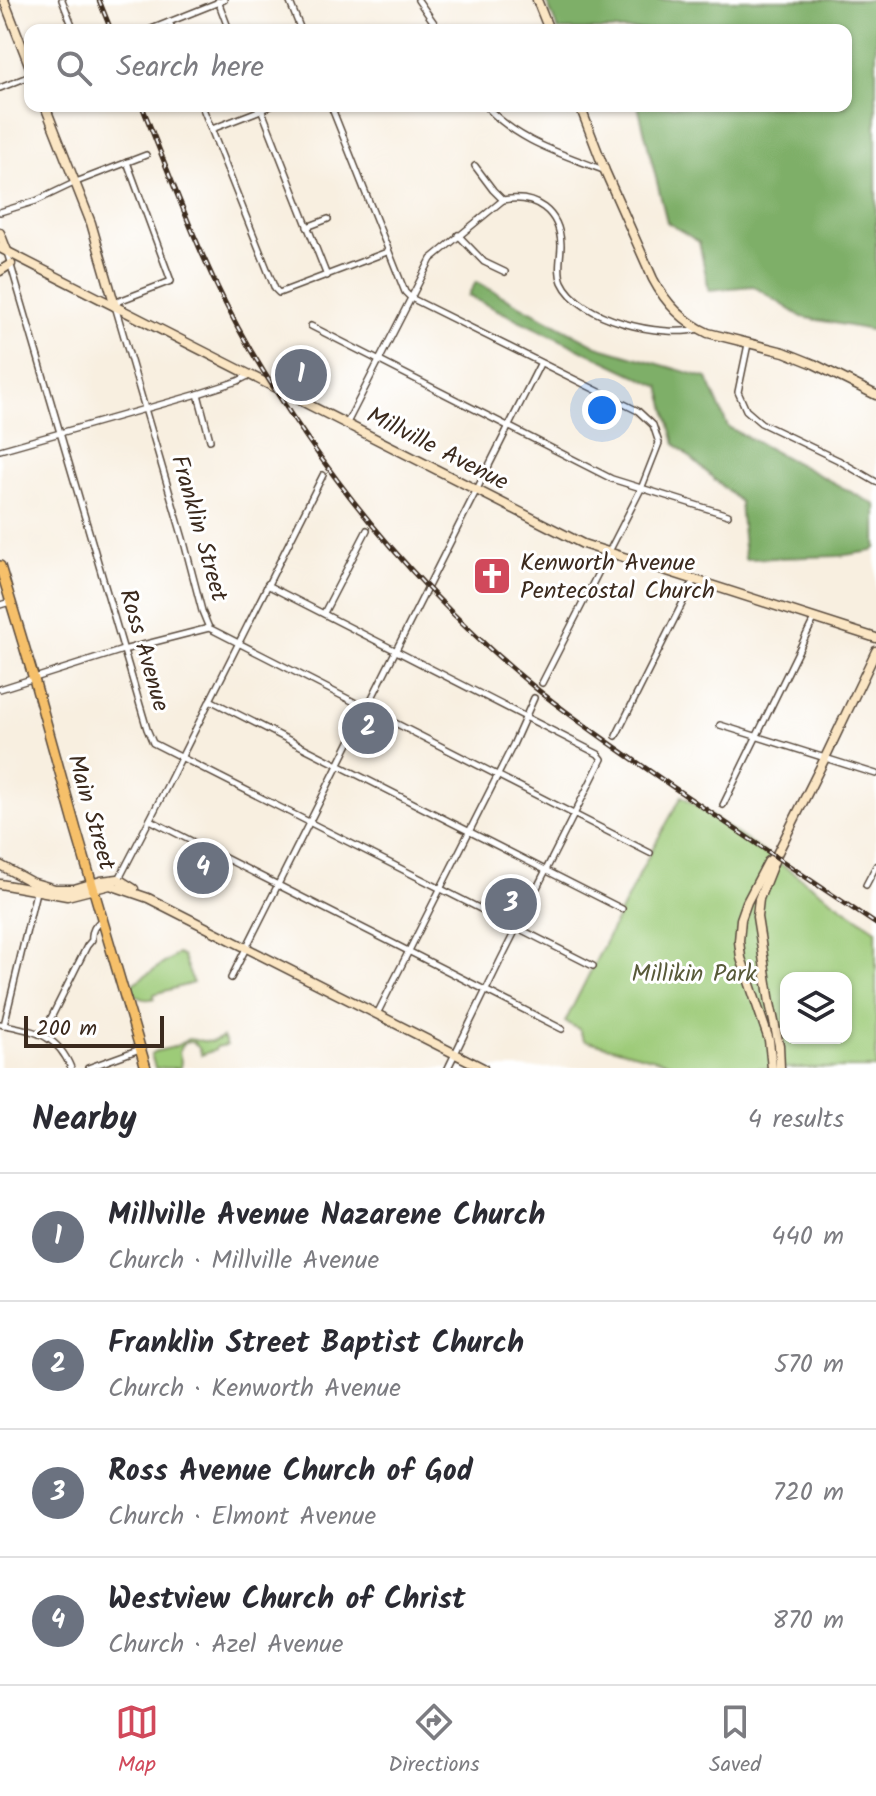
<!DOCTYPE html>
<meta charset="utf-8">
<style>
:root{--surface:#fff;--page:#f2f2f3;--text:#2b2b33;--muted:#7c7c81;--line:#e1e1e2;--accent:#d1495b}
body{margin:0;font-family:Kalam,sans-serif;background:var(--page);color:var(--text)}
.controls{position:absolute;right:24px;bottom:24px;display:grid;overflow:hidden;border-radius:16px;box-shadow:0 2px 6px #0004}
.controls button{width:72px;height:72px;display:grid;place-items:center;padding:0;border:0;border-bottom:2px solid var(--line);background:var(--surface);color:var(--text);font:40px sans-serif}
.scale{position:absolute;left:24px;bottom:20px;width:140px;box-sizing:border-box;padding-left:8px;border:4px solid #3b2a1e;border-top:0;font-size:22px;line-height:28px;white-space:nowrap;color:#3b2a1e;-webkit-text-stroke:6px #fff;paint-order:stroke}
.you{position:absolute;left:602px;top:410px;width:28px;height:28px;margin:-20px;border:6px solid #fff;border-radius:50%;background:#1a73e8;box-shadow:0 0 0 12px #1a73e833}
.badge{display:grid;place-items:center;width:52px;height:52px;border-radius:50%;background:var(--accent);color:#fff;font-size:26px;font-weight:700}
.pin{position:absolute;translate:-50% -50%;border:4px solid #fff;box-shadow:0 2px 8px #0006}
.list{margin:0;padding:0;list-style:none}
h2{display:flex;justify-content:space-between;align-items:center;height:104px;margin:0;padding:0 32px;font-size:34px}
h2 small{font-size:26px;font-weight:400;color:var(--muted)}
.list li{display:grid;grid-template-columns:52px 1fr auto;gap:24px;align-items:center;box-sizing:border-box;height:128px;padding:0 32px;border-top:2px solid var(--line)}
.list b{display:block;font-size:30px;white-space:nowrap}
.list p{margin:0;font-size:26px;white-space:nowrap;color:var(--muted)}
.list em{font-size:26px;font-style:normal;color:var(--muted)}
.icon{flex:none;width:44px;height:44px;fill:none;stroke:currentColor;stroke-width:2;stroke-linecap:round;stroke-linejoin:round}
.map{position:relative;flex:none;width:876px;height:1068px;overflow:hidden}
.search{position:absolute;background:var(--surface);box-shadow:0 2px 6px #0004;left:24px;right:24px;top:24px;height:88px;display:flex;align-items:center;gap:20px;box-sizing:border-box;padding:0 28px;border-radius:16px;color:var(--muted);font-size:30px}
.sheet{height:616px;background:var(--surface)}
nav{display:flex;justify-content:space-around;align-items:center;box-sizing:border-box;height:112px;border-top:2px solid var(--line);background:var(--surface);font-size:22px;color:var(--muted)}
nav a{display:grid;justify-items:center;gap:4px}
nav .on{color:var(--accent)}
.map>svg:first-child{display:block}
.green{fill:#9dcb78;stroke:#6c7a4b;stroke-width:2;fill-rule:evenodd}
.forest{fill:#7eaf68;stroke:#5c6c43;stroke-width:2}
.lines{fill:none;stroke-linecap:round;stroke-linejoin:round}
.street-casing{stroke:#57483b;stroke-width:8}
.secondary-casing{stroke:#57483b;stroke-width:11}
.primary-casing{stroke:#57483b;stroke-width:12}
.street{stroke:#fff;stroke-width:5}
.secondary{stroke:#fbe6c4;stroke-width:8}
.primary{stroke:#f6c06b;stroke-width:9}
.rail-casing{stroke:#3b2a1e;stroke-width:5}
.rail{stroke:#fff;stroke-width:2;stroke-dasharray:6;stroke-linecap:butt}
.labels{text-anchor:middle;stroke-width:6;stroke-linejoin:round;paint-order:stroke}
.street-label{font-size:24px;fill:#3b2a1e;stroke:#fff}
.poi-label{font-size:24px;fill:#3b2a1e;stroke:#fff;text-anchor:start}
.park-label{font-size:24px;fill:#585a39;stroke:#fff}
</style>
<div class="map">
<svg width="876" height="1068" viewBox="0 0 876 1068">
<rect width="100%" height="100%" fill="#fff"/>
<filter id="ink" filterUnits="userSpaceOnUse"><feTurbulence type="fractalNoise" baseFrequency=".0125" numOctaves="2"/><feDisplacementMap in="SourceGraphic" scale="16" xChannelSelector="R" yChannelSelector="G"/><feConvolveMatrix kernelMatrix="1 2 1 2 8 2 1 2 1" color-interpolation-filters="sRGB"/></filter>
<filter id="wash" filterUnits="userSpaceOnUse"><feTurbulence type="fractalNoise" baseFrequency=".006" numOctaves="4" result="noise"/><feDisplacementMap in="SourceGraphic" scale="32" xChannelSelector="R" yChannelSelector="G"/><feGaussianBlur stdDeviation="1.8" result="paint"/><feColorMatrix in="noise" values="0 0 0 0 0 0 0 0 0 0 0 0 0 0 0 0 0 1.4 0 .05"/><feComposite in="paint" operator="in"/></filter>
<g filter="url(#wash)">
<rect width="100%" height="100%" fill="#f8efe0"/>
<!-- green -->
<g class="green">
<path d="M682,796L876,930V1068H676L670,1063L584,1040L579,1029L565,1022L650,853ZM786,978H846V1038H786Z"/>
<path d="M178,954L183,957L193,983L154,994V998C147,1001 141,999 135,995L131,985Z"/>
<path d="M223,1037L227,1045L216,1047L215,1050L201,1055C201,1045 193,1040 184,1043L179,1052L181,1061L180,1068H155L151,1054L154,1052L174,1047L188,1039L211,1042Z"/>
</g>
<!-- forest -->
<g class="forest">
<path d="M546,0H876V331L802,317L753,286L709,290L699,242L667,222L638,106H846V30H558Z"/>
<path d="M476,282L597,346L707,378L728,427L876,505V548L872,551L839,556L745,559L740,502L675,444L660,387L468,296Z"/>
</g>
</g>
<g filter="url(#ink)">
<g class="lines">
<!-- street casing -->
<g class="street-casing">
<g id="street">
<path d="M62,0L74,30"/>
<path d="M289,0L301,30"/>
<path d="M418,0L439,30"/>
<path d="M218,1L229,30"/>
<path d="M169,22L173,30"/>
<path d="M149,30L224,0"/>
<path d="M0,88L30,76"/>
<path d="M202,106L275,289L279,293L387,252"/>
<path d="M260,106L327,276"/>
<path d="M331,106L405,292L411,298L638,411L653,425L659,443L641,489L542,683"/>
<path d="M486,106C517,141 560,153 603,170"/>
<path d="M212,129L271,106"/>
<path d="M127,162L171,281L119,301L115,306L184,542L202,611L209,628L650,853"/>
<path d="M475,166L493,190L503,200"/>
<path d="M0,212L36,201L76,182L146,155"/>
<path d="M307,227L328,219"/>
<path d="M458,235L484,262L505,272"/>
<path d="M7,252L147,729L153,743L593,966"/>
<path d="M311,326L612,479L728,515"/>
<path d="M748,344L738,392L746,410L761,423L838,460L876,482"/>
<path d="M198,394L210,440"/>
<path d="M347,423L431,259L503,200C535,194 560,211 561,245C561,257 557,271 562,282C579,320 662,338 699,329"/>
<path d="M0,450L198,394L238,381L250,375"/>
<path d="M267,585L598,754L602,759L501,959L448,1068"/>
<path d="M0,605L10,602"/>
<path d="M324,613L367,530"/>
<path d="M0,689L123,650L209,628"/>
<path d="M210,700L622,909"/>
<path d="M720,725L876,774"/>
<path d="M616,736L694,580"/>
<path d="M723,805L814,619"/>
<path d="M150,820L562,1029"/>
<path d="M119,879L165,790L323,475"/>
<path d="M866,885L876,866"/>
<path d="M231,978L540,364"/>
<path d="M377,1014L513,745L534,698"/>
<path d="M0,1024C33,1031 57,1033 71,1068"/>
<path d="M4,1025L36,892"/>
<path d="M43,1034L87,946L92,940C91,930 95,926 102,919"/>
<path d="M88,1068L140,1049"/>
</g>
</g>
<!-- secondary casing -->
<g class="secondary-casing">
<g id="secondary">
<path d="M4,0L30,67"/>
<path d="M537,0L549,30"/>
<path d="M45,106L91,223L115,306"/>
<path d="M580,106L605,171L653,279C665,302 684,322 708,333L784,352L814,364L876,395"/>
<path d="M0,233L7,251"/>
<path d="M0,248L583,544L876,638"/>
<path d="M0,271L11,264"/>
<path d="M0,865L31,882L55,889H74L101,881L118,879L134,889"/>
<path d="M0,884L67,896L110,885L148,898L483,1068"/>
<path d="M772,1068L769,1040L741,958L739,941L741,919L747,902L768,862L775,856"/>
<path d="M780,1068L779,1045L770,1003L760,936L757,917L759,899L776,856L825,758L876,651"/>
</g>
</g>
<!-- primary casing -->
<g class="primary-casing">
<path id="primary" d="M0,566L34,679L76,830L146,1068"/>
</g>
<!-- street -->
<use href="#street" class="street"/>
<!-- secondary -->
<use href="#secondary" class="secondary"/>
<!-- primary -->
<use href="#primary" class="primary"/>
<!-- rail casing -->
<g class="rail-casing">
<g id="rail">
<path d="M99,0L111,30"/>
<path d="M142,106C175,188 205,272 250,349C325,476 418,592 533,686C577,722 624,753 670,785C739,832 807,878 876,924"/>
</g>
</g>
<!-- rail -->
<use href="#rail" class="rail"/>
</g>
</g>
<!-- icons -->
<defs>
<g id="church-square" transform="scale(2)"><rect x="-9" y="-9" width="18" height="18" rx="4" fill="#d1495b" stroke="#fff"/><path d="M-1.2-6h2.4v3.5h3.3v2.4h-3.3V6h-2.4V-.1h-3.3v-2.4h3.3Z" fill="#fff"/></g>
</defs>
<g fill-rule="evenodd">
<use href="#church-square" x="492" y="576"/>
</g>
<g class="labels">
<!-- street labels -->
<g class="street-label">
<text transform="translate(438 448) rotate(27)" y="8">Millville Avenue</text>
<text transform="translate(200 528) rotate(74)" y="8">Franklin Street</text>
<text transform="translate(145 650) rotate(74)" y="8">Ross Avenue</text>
<text transform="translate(92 812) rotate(74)" y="8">Main Street</text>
</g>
<!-- poi labels -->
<g class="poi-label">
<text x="520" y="570">Kenworth Avenue<tspan x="520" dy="28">Pentecostal Church</tspan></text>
</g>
<!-- park labels -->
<g class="park-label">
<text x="694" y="981">Millikin Park</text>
</g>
</g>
</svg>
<div class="controls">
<button><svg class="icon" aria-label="layers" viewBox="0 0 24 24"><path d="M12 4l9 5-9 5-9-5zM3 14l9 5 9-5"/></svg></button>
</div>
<div class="scale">200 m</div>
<div class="you"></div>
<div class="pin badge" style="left:301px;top:375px;background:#6b7280">1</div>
<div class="pin badge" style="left:368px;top:728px;background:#6b7280">2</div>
<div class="pin badge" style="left:511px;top:904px;background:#6b7280">3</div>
<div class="pin badge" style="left:203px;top:868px;background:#6b7280">4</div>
<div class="search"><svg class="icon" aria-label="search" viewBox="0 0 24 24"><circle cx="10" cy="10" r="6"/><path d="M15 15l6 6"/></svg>Search here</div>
</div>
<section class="sheet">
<h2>Nearby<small>4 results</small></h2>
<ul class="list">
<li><span class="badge" style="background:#6b7280">1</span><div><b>Millville Avenue Nazarene Church</b><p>Church · Millville Avenue</p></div><em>440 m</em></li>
<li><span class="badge" style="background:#6b7280">2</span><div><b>Franklin Street Baptist Church</b><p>Church · Kenworth Avenue</p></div><em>570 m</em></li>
<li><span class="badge" style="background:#6b7280">3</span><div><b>Ross Avenue Church of God</b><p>Church · Elmont Avenue</p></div><em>720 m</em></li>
<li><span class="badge" style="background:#6b7280">4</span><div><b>Westview Church of Christ</b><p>Church · Azel Avenue</p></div><em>870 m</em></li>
</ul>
</section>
<nav>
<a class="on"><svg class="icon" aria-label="map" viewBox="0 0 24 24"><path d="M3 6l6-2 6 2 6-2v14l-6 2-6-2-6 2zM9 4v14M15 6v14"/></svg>Map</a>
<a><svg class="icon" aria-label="directions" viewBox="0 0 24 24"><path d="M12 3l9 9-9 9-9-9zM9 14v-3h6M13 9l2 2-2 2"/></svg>Directions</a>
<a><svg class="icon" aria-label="saved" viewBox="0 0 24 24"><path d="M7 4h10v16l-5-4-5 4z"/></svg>Saved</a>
</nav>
